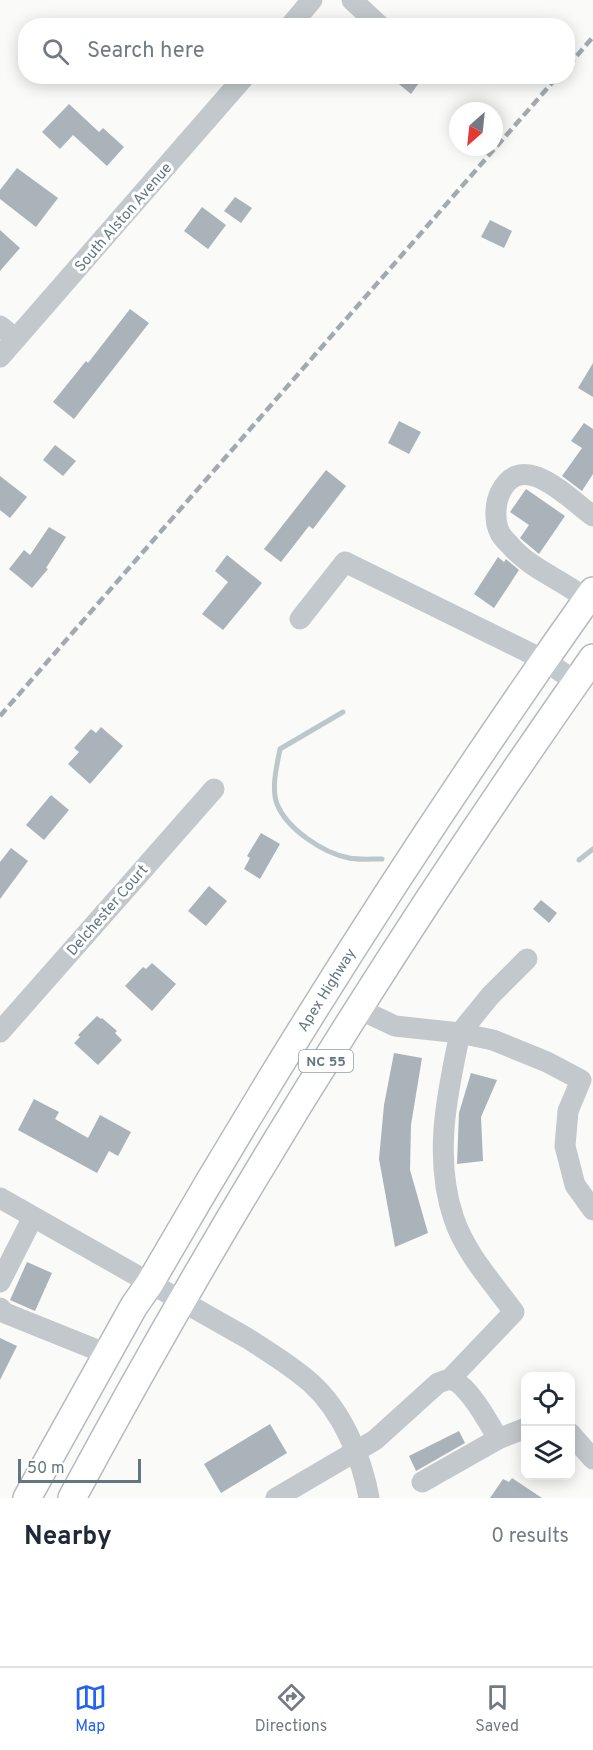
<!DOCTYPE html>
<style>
:root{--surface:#fff;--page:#f2f2f3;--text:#1f2937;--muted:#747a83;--line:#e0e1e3;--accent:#2563eb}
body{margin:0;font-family:Overpass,sans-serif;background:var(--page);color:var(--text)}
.controls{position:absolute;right:18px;bottom:18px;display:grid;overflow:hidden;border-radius:12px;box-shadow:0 3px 15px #0003}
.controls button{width:54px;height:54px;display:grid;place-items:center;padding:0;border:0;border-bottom:2px solid var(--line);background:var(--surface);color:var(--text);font:30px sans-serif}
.compass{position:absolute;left:449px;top:102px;width:54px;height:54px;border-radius:50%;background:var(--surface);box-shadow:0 3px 15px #0003;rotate:207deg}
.scale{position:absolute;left:18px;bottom:15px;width:123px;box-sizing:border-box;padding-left:6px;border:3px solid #657683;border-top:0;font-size:16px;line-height:21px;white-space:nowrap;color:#657683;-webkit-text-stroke:4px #fff;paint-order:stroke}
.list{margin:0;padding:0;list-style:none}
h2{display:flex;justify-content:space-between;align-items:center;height:78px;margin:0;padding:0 24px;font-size:26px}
h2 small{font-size:20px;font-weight:400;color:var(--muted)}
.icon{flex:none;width:33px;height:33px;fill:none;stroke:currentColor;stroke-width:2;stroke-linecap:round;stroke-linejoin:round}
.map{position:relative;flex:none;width:593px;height:1498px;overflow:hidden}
.search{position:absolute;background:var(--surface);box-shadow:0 3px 15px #0003;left:18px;right:18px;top:18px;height:66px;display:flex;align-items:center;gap:15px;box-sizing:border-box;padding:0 21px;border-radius:24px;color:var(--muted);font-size:22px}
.sheet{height:168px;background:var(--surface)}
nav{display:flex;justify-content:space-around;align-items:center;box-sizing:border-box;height:84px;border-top:2px solid var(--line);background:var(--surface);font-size:16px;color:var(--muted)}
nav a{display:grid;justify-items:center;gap:3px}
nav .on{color:var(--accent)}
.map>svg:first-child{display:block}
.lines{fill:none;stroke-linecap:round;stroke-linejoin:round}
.stream{stroke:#bbc7cb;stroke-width:5}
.building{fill:#aab3b9}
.major-casing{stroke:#b5babe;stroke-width:30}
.minor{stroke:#c3c8cc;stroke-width:21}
.major{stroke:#fff;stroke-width:27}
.rail{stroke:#a2aab0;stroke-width:4.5;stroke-dasharray:9 4.5;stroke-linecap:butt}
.labels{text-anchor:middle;stroke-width:6;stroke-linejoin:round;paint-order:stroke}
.shield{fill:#fff;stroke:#939fa8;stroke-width:1.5}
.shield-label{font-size:14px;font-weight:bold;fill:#657683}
.street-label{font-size:15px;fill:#657683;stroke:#fff}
</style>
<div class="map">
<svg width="593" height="1498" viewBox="0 0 593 1498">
<rect width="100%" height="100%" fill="#fafaf8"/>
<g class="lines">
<!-- stream -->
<g class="stream">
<path d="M343,712L280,749C277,765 271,788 277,804C287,829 323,853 349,858C359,860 371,859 382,859"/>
<path d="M579,860L593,849"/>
</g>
</g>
<!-- building -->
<g class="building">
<path d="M389,76H424L411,94Z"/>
<path d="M69,104L99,132L103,128L124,147L107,166L73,135L60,149L42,132Z"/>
<path d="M17,168L58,198L36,227L0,199V190Z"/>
<path d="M235,197L252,208L241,223L224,211Z"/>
<path d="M202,207L226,225L208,249L184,231Z"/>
<path d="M490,220L512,231L504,248L481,237Z"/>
<path d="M0,230L20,248L0,271Z"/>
<path d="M130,309L149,323L74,419L53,402L86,361L88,363Z"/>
<path d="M593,363V397L578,388Z"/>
<path d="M399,421L421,432L409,454L388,443Z"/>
<path d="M584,423L593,429V474L582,491L562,476L582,448L571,441Z"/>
<path d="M55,445L76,461L63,476L43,460Z"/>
<path d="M326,470L346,486L313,529L309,526L281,562L264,549Z"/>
<path d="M0,476L27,497L10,518L0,510Z"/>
<path d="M526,489L565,516L539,554L520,538L529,525L510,512Z"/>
<path d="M49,527L66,537L46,568L48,569L32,588L9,569L24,550L30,555Z"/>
<path d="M227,555L262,583L223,630L202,614L228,582L215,571Z"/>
<path d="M498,557L504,562L506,559L519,570L494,608L474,594Z"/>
<path d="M101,727L123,746L90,784L68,764L79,752L74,748L91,729L96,733Z"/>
<path d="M51,795L69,810L44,840L26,825Z"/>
<path d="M261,833L280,844L260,879L244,869L250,858L247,856Z"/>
<path d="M11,848L28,861L0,899V862Z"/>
<path d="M209,886L227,901L206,926L188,911Z"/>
<path d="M541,900L557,913L549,923L533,909Z"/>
<path d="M152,963L176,984L152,1011L125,986L143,967L146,969Z"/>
<path d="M97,1016L101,1019L102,1018L117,1031L115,1033L122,1040L98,1065L74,1043L80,1037L78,1035Z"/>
<path d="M394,1053L422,1058L411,1125L410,1170L428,1233L395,1247L379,1159L384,1105Z"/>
<path d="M471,1073L497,1080L481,1117L483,1161L457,1164L459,1113Z"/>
<path d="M34,1099L59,1112L55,1119L88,1138L100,1115L131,1132L118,1156L109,1151L97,1173L18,1130Z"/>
<path d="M27,1262L52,1273L35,1311L10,1300Z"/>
<path d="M0,1338L17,1346L0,1380Z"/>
<path d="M270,1424L287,1453L221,1493L204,1464Z"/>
<path d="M459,1431L465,1443L416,1471L409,1456Z"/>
<path d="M512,1478L542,1498H490L503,1479L509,1482Z"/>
</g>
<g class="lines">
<!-- major casing -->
<g class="major-casing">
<g id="major">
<path id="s1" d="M27,1498L134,1306L150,1283C287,1045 434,815 593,591"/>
<path d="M72,1498C228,1208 403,928 593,658"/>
</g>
</g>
<!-- minor -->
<g class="minor">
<path d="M352,0L380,26"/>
<path d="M290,26L312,0"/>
<path d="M0,326L16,339"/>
<path d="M0,357L245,76"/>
<path d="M587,600C561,578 532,571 509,544C506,541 502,537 500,533C494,521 495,504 500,493C522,447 569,499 593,516"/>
<path d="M300,619L345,562L544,660L576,682"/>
<path d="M527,959L490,996L460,1033L493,1040L547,1062L581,1080L568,1111L565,1146L575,1185L593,1210"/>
<path d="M359,1009L395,1026L460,1033C447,1094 433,1158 454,1219C466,1254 493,1283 514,1312L450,1379"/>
<path d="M0,1032L214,789"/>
<path d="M0,1198L247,1338C269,1352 292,1366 311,1383C342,1411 362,1458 369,1498"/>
<path d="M0,1282L33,1217"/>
<path d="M0,1308L5,1313L107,1354"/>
<path d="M570,1433L593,1459"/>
<path d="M422,1482L498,1439L526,1428"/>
<path d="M276,1498L375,1440L438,1383C443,1381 448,1379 452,1380C467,1383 491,1426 498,1439"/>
</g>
<!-- major -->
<use href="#major" class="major"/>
<!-- rail -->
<g class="rail">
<path d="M568,66L593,37"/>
<path d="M0,716L558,76"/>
</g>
</g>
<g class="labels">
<!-- shield labels -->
<rect class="shield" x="299" y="1050" width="54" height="22" rx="4.5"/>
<g class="shield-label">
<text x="326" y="1066">NC 55</text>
</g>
<!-- street labels -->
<g class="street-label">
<text transform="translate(123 217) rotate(-49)" y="5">South Alston Avenue</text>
<text transform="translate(107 910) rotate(-49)" y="5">Delchester Court</text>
<text dy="5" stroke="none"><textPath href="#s1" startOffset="590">Apex Highway</textPath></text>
</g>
</g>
</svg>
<div class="controls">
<button><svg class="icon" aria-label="locate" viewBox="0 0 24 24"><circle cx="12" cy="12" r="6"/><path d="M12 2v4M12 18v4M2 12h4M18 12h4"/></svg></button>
<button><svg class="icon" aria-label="layers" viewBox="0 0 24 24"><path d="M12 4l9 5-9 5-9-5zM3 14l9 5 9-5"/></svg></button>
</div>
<svg class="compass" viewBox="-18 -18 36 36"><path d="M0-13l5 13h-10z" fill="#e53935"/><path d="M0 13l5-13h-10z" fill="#747a83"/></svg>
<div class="scale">50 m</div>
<div class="search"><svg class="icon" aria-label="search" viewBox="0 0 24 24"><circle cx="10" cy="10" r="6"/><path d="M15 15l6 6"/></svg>Search here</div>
</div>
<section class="sheet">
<h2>Nearby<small>0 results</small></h2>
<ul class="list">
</ul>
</section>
<nav>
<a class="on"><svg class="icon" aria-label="map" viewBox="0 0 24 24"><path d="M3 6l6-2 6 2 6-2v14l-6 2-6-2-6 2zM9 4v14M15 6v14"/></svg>Map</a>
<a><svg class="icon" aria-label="directions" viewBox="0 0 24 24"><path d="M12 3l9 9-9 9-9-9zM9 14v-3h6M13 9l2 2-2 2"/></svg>Directions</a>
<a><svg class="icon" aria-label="saved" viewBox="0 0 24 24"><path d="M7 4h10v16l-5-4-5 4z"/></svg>Saved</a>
</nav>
